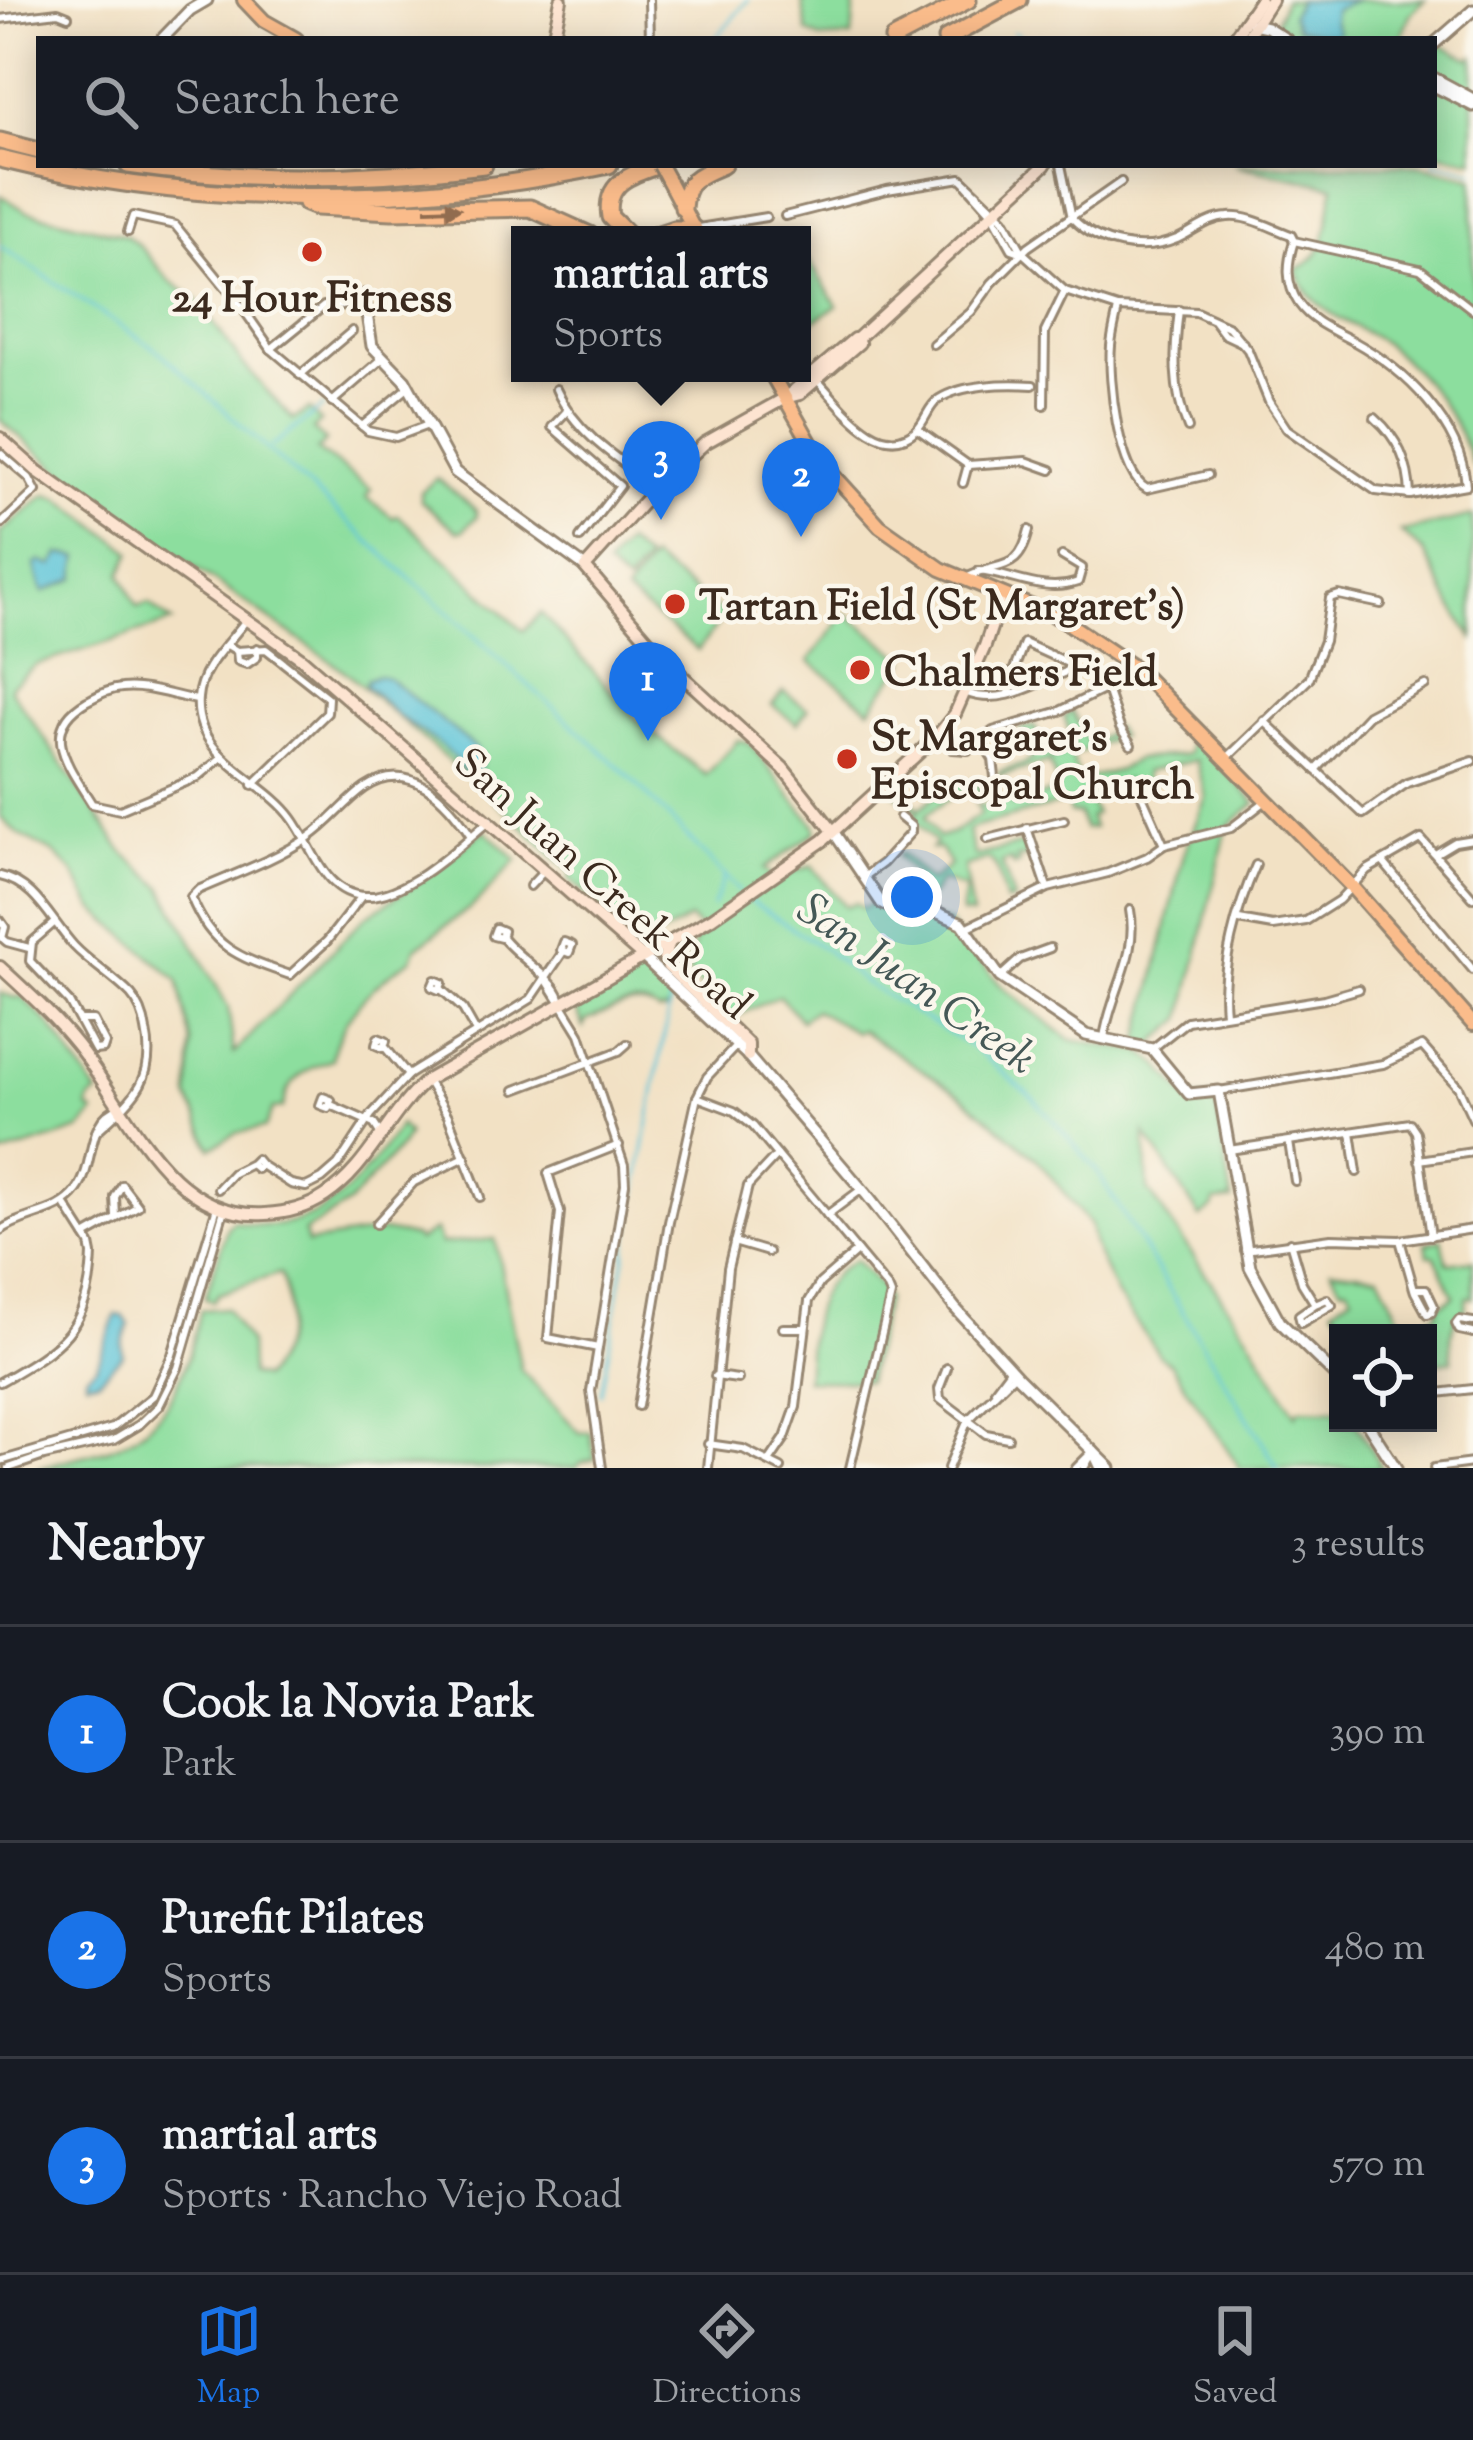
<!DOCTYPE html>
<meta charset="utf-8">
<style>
:root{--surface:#171b24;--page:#242831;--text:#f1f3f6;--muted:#9ea1a6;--line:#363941;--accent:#1a73e8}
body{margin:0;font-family:"Sorts Mill Goudy",serif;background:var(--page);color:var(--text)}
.controls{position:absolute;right:36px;bottom:36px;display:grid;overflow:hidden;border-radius:0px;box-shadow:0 6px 30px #0003}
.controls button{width:108px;height:108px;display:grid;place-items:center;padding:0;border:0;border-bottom:3px solid var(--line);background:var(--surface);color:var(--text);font:60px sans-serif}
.you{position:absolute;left:912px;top:897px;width:42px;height:42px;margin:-30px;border:9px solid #fff;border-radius:50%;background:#1a73e8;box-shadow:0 0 0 18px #1a73e833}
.badge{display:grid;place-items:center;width:78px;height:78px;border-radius:50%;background:var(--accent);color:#fff;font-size:39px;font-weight:700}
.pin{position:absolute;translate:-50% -99px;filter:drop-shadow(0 3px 6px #0008)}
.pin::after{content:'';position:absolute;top:63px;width:42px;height:36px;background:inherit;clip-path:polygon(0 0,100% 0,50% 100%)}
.popup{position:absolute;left:511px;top:226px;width:300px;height:156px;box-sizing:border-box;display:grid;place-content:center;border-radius:0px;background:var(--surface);filter:drop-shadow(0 3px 9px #0005);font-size:39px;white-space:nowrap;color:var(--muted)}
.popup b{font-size:45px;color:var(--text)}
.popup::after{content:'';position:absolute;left:50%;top:100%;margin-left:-24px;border:24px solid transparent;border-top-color:var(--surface)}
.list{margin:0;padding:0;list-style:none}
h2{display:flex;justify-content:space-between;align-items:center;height:156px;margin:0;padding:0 48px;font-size:51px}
h2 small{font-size:39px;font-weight:400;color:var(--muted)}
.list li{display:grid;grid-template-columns:78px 1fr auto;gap:36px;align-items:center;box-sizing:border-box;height:216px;padding:0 48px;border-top:3px solid var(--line)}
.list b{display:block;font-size:45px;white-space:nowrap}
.list p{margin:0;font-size:39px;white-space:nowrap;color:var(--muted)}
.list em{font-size:39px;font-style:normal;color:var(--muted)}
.icon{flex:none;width:66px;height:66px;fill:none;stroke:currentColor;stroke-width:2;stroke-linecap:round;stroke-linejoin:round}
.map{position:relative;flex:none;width:1473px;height:1468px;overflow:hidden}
.search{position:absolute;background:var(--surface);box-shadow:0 6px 30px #0003;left:36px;right:36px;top:36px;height:132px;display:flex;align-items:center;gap:30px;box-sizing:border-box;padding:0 42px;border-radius:0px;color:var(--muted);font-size:45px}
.sheet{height:804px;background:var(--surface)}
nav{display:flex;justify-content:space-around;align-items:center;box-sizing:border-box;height:168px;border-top:3px solid var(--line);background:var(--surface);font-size:33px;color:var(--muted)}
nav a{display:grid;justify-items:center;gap:6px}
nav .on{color:var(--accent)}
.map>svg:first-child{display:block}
.green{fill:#8cde9e;stroke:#64845e;stroke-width:3}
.water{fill:#5cc4d8;stroke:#4c777b;stroke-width:3}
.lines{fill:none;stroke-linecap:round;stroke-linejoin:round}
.stream{stroke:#5cc4d8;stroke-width:3}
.minor-casing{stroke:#968671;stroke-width:12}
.tertiary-casing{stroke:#968671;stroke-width:15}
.secondary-casing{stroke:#968671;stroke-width:16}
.primary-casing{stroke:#968671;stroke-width:18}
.motorway-casing{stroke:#968671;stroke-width:21}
.minor{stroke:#fff;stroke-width:6}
.tertiary{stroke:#fff;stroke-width:9}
.secondary{stroke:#fde4d1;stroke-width:10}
.primary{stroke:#fabc8b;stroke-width:12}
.motorway{stroke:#fabc8b;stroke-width:15}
.primary-bridge-casing{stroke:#968671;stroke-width:18;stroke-linecap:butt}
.primary-bridge{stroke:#fabc8b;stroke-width:12}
.oneway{fill:#916c4f}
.poi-dot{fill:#c8321e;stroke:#fbf7ec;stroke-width:4.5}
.labels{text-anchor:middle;stroke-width:9;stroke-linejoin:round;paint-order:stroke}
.poi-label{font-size:42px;font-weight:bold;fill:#3b2a1e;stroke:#fbf7ec;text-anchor:start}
.street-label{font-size:42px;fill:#3b2a1e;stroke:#fbf7ec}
.water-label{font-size:45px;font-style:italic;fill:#455856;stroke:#fbf7ec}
</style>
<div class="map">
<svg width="1473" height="1468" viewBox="0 0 1473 1468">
<rect width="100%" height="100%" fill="#fbf7ec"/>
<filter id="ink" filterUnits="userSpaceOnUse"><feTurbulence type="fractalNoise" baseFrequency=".00833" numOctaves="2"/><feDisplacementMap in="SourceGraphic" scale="24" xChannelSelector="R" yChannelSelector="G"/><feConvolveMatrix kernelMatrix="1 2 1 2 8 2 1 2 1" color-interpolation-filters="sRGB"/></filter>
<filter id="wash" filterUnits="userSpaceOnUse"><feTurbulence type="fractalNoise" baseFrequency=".004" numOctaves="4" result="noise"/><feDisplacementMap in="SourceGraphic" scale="48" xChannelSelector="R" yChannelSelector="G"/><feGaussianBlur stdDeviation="2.7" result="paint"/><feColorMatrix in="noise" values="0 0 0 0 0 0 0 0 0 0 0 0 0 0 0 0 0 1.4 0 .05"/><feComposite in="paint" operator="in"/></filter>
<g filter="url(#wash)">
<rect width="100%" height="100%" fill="#f2e1c4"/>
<!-- green -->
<g class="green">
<path d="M802,0H855L852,37L820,39L807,32Z"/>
<path d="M1284,0H1425L1410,14L1401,39H1261L1276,22Z"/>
<path d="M1439,44L1469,58L1473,56V160L1434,152V51Z"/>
<path d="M1235,165H1419L1473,178V467C1459,420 1425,374 1386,345C1352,321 1309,313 1296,269C1330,257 1328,218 1334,186Z"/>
<path d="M0,195L26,211L125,235L140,246L169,280L197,300L243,364L293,420L309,409L321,422L313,430L326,441L317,450L371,489L366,497L393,518L398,515L523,631L541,613L641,724L706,775L738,740L748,742L815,825L816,832L764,869L773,877L812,866L845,906L855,903L863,908L873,903L887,914L922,916L949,923L1003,988L1071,1040L1141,1052L1159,1065L1187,1098L1215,1097L1232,1200L1214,1202V1207L1200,1217L1145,1133L1148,1190L1251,1340L1296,1415L1299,1409L1338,1410V1423H1356L1382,1468H1240L1171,1364L1160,1356L1116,1294L1094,1246L1090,1225L1036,1158L961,1095L861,1030L856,1032L815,1010L801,1020L779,996L732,1018L689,973L694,941L704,933L689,919L648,942L636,939L569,879L572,874L509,813L342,669L91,496L0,420Z"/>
<path d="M802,249L837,306L802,328Z"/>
<path d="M437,478L476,510L477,516L463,531H457L421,501V492Z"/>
<path d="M46,495L59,498L132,552L121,574L137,607L149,604L172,622L36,665L10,686L11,690L123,852L162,887L228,1007L234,1053L365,917L411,887L485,830L517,860L475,904L416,948L412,959C376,980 338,1018 332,1060C306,1068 286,1080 283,1108L273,1109L265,1128L236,1133L211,1148L189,1097L192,1044L178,980L93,908L73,872L54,853L18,834L0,817V533Z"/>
<path d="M1473,516V638L1451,605L1424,552L1401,532Z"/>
<path d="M626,543L646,560L627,584L606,567Z"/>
<path d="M651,559L725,615L698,650L625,593Z"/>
<path d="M846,613L906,660L870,709L809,661Z"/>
<path d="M783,691L808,709L797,724L772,705Z"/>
<path d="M1072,711L1088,743L1111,732L1114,727L1120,736L1071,756L1080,780L1119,770L1137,759L1183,755L1188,753L1190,733L1256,803L1227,827L1183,1019L1151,1046L1139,1043L1184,853L1206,797L1196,760L1145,772L1147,782L1129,787L1126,780L1087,795L1095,814L1089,817L1093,828L1084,829L1079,814L1070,813L1067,802L972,828L968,831L975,856L1024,844L1029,857L1017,858L1019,864L1014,866L1011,860L1002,863L1014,900L1006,902L996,867L989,859L964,867L972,915L961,914L965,889L941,880L930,897L923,895L915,880L917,878L897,856L901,853L930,882L950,865L940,849H931L936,844L913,819L918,813L892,790L896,786L920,809L952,781L976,782L978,788L992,784V788L977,791L978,796L971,797L965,788L928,813L925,818L939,838L953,833L981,814L976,803L984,806L1009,798L1013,805L1049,793L1058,786L1049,762L999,776V772L1025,764L1034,757L1020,729L1035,726L1044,750L1053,759L1075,748L1064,716Z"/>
<path d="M643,967L673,988L669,1009L659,1012C637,993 609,1012 586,1021L583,1027L575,1005Z"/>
<path d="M0,993L16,998L21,996L50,1025L98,1094L90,1100L88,1108L95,1113L80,1130L0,1156Z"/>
<path d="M400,1125L408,1134L401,1146L348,1204L304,1232L307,1243L383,1231L415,1237L418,1241L435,1230L441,1244L495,1239L521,1370L580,1433L590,1432L595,1459L582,1462L576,1468H37C61,1460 87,1456 111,1448C173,1425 186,1367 201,1310L226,1308L249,1344L250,1375L263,1378C288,1349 294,1307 280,1273L218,1294L213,1301L205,1298L227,1228L233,1221C315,1243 358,1185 400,1125Z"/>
<path d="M1442,1239L1447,1263L1473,1260V1298L1467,1297L1464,1314L1457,1315C1450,1331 1450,1343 1452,1360L1428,1365V1333H1414L1428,1317L1437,1314L1438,1306L1454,1296L1434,1255H1428L1426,1243Z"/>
<path d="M855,1260L882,1288L886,1299L867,1381L806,1380C810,1334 808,1284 855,1260Z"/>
<path d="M1331,1269L1379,1275L1408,1333H1391L1380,1320L1359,1333H1340L1349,1325L1333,1308L1352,1294L1347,1286L1341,1287Z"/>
</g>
<!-- water -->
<g class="water">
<path d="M1299,0H1357L1334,10L1333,21L1338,31L1332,35L1297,28L1291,15Z"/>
<path d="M60,554L79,557L75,579L43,592L35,565L40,561L53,566Z"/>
<path d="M378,675L388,678L475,747L482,757L480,770L465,771C447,747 429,737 404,720C390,710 379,695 366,687V680Z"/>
<path d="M116,1315L123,1316L129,1324L122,1344L123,1355L98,1380L86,1381V1375L97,1365Z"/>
</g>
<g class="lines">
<!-- stream -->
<g class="stream">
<path d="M1014,32L1023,39"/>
<path d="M715,39L748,0"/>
<path d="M1434,162L1473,171"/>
<path d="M0,246L161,353L628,775L739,891"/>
<path d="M272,446L323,407"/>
<path d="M746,898L826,950L864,982L977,1050L1033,1098L1095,1168L1278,1468"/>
<path d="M713,906L725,875"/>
<path d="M677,971L684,949"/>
<path d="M601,1393L671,996"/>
</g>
</g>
</g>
<g filter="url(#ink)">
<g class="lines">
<!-- minor casing -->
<g class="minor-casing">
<g id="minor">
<path d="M649,0L650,39"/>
<path d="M0,19L58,12L68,16"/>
<path d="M1061,165L1072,218C1098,245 1142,254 1177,239C1194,231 1208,218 1228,217C1249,215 1271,228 1291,235L1294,241L1420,269L1473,310"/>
<path d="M967,185L992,213L1012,249L1023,253L1065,291L1118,308L1196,312L1229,327L1248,350L1269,402L1287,429L1376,491L1410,495L1466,485C1461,423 1404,369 1353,341C1333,330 1313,323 1299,304C1285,283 1287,263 1294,241"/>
<path d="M785,216L887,190L961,178L1004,219L1023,253"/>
<path d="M699,228L766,217"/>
<path d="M128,232L133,216L175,225L244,310L271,349L368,431L396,437L428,425"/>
<path d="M1118,308C1116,320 1112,333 1111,346C1108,378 1118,474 1147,489L1208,475"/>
<path d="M1179,310C1174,350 1172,390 1188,428"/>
<path d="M1215,322L1224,334L1243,343"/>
<path d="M933,344L971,312L992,283L1028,247L1121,182"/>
<path d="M271,349L324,306L356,305L362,297"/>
<path d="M300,375L352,331"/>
<path d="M816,379C839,402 879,463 916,430C926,421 928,406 939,399C962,384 1007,383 1033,385"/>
<path d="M556,389C575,433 619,460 657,487"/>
<path d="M332,402L382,359"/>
<path d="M1044,405L1045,332L1065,291"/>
<path d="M567,411L552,427L620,486L580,538"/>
<path d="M1375,418C1399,439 1409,464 1410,495"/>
<path d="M362,426L409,387"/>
<path d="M919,430L968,465L1026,461L1051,470"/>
<path d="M0,453L29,478L36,491L0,525"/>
<path d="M963,483L968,465"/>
<path d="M979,571C1014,575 1043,594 1078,582L1082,568L1062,556"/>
<path d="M966,578C1001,560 1019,574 1029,530"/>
<path d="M246,620C229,644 200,667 198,698C193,758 264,779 292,818C313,846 323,894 365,896C405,899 461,845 490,820"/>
<path d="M227,645L237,651L266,649L328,698L327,713L253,785"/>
<path d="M237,651L238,661L247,664L257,657V648"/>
<path d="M1107,689L1120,728L1131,745"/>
<path d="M967,693C1001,706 1034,685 1066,672L1070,664L1024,643L1008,685L1010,694"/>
<path d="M197,700C174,696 145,685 122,688C109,689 99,695 87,701C37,730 70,768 92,804L120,810L198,777L222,757"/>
<path d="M1264,721L1363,814L1407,783L1473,761"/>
<path d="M938,735L953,749L968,750L993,731L1060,711L1121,681"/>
<path d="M982,742L993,759L997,795"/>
<path d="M1226,759L1309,679L1324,641L1330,598L1339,595L1381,604"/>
<path d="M1316,770L1368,715L1425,685"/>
<path d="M1140,791L1164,845"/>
<path d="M1027,828L1047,887"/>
<path d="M988,839L1064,820"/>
<path d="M1435,854L1455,842L1473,839"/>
<path d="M1383,862L1473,970"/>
<path d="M0,876C35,883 51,921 74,946C91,964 114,977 131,995C140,1005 144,1017 146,1030C157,1082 131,1100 96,1132"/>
<path d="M864,877L883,863L911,832V826L900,817"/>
<path d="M530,886L543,872"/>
<path d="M361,897L327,941L290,975C242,958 212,950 191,897L198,890C234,874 275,860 309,837C330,823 345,802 365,788C411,757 449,802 471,836"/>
<path d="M0,920L5,927L2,938"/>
<path d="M1239,920L1273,926L1306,921L1339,900L1367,870L1421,839L1473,898"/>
<path d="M54,923L32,942L30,961L69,1002L95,1050L103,1049L105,1043L93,1020H80"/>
<path d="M496,928L503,931L501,938L493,936Z"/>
<path d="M966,928L1048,888L1108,873L1147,857L1164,845L1231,828L1267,800"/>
<path d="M0,936L7,942L29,948"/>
<path d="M502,937C518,958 554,978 560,998"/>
<path d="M564,942L572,945L569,953L561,950Z"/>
<path d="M1000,977L1020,959L1050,948"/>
<path d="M546,979L580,1034L624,1165L625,1184L591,1391L602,1468"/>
<path d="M435,980L442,983L439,990L432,987Z"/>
<path d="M441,989L463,1009L476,1032"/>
<path d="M1225,1013C1220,967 1237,908 1256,865"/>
<path d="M378,1038L386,1041L383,1048L376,1045Z"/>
<path d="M1104,1038C1110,994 1139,956 1130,910"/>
<path d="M385,1047L408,1075"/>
<path d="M1152,1049L1187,1021L1324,999L1359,989"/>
<path d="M427,1080L448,1116L480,1197"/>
<path d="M515,1090L619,1051L627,1044"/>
<path d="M1219,1091L1383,1064L1422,1046L1458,1087L1473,1119"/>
<path d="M323,1097L331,1100L328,1108L320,1105Z"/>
<path d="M697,1097L734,1111L753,1126L888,1288L891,1295L850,1468"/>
<path d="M331,1105L374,1124L380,1133"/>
<path d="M1351,1132L1357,1172"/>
<path d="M1289,1142L1295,1181"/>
<path d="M1229,1150L1410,1123L1416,1132L1431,1236"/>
<path d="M1419,1160L1473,1152"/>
<path d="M261,1165L291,1184L306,1187L322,1179L338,1165L371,1115L408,1075L531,999L563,952"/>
<path d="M218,1189L233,1173L251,1164L257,1169L261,1165L256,1159L251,1164"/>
<path d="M827,1215L862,1189"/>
<path d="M376,1224L414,1182L465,1157"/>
<path d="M0,1231C24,1213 59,1215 77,1190C96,1164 85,1119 120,1107"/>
<path d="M85,1236L138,1206L122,1185L115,1197L116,1217"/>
<path d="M1400,1240L1414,1289L1415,1292L1427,1314L1431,1313L1434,1306L1426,1289H1414"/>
<path d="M734,1242L768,1252"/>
<path d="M1290,1242L1302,1283L1315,1304L1299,1315L1301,1323L1332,1305L1327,1299L1315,1304"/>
<path d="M1245,1250L1331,1238L1400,1240L1473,1229"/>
<path d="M1473,1322L1459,1320L1456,1324L1459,1330L1473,1333"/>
<path d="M783,1328H804"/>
<path d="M598,1348L548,1338L560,1212L548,1173L619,1145"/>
<path d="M947,1368L939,1389L940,1399L986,1434L1008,1438"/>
<path d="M715,1376L738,1379"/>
<path d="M0,1382C61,1347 89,1330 92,1254L90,1244L64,1203"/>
<path d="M995,1390L1010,1370"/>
<path d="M1428,1394L1473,1389"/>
<path d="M638,1406L669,1222L697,1097L707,1077L737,1045"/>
<path d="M708,1444L743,1449L781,1468"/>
<path d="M770,1460L785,1438L796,1407L809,1301L820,1283L857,1251"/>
<path d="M0,1461L113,1428L153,1396L172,1355L217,1207"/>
<path d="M9,1468L44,1456L114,1440L139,1425L159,1406L178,1368L224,1210"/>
<path d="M708,1468L728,1268L748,1186L777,1155"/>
<path d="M948,1468L968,1420L1015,1374"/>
<path d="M1076,1468L1093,1451"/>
<path d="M1084,1468L1092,1454"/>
<path d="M1434,1468L1473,1463"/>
</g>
</g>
<!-- tertiary casing -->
<g class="tertiary-casing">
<g id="tertiary">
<path d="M1253,24L1267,27L1286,39"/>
<path d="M162,39L190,10L207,0"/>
<path d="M1434,44L1473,10"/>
<path d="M1434,78L1473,99"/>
<path d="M1434,86L1473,106"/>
<path d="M364,295L372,346L405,380L455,472L585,567"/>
<path d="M833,831L882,904L898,909H929L962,923L1000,977L1086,1035L1152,1049L1189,1094L1219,1091L1250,1267L1280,1322L1338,1378"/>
<path d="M643,957L748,1056L866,1194L955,1308L1018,1377L1110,1468"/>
<path d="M1367,1423L1396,1468"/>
<path d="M1093,1451L1101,1468"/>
</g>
</g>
<!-- secondary casing -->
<g class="secondary-casing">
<g id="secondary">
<path d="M553,39L561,0"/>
<path d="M1233,39L1260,0"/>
<path d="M1246,39L1271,0"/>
<path d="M786,397L854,339"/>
<path d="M0,438L37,471L302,659L643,957"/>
<path d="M833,831L783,768L666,661L585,567L657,487L705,443L785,398L800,394L859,343L857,339L1045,165"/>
<path d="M670,942L664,958L668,967L748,1044V1056"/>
<path d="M0,967C27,992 54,1016 77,1045C127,1108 169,1220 265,1214C286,1213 307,1208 325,1196C369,1168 388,1113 427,1080L712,918L824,840L938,735L955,714L985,646L1002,595"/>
</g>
</g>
<!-- primary casing -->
<g class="primary-casing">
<g id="primary">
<path d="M244,0L264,21L296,39"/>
<path d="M667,178L697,235"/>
<path d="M771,373L820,460L880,526L941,569L1062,619L1139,671L1351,886L1473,1024"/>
</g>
</g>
<!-- motorway casing -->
<g class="motorway-casing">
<g id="motorway">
<path d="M893,39L968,0"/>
<path d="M946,39L1019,0"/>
<path d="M0,141L39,151"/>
<path d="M0,159C200,208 409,208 609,165"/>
<path d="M128,165C246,182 366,180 484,165"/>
<path d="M306,203L316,207L392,211L530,208L590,235"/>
<path d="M683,208C685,179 699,175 723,165"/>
<path d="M628,235L610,217C604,182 632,174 660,165"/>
<path d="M656,235L674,229H694"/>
</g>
</g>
<!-- minor -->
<use href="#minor" class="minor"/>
<!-- tertiary -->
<use href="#tertiary" class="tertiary"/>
<!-- secondary -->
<use href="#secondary" class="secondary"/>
<!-- primary -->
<use href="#primary" class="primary"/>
<!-- motorway -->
<use href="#motorway" class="motorway"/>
<!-- primary-bridge casing -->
<g class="primary-bridge-casing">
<path id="primary-bridge" d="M660,165L667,178"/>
</g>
<!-- primary-bridge -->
<use href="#primary-bridge" class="primary-bridge"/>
</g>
<!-- one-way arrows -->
<defs><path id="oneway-solid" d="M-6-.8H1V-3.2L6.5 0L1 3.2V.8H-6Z" transform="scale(3)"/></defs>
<use class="oneway" href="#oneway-solid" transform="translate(443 209) rotate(-2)"/>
</g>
<!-- markers -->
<g class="poi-dot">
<circle cx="312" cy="252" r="12"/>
<circle cx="675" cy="604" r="12"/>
<circle cx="860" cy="670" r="12"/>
<circle cx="847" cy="759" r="12"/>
</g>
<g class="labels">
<!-- poi labels -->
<g class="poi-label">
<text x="312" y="311" text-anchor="middle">24 Hour Fitness</text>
<text x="699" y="619">Tartan Field (St Margaret's)</text>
<text x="884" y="685">Chalmers Field</text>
<text x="871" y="750">St Margaret's<tspan x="871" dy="48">Episcopal Church</tspan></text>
</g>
<!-- street labels -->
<g class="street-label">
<text transform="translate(604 882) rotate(42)" y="15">San Juan Creek Road</text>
</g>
<!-- water labels -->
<g class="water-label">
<text transform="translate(918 982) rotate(35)" y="16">San Juan Creek</text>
</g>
</g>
</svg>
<div class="controls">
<button><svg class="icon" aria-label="locate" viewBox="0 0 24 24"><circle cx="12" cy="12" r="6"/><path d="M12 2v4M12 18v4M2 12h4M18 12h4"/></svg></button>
</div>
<div class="you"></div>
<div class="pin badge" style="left:648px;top:741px">1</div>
<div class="pin badge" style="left:801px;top:537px">2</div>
<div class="pin badge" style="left:661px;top:520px">3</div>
<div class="popup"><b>martial arts</b>Sports</div>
<div class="search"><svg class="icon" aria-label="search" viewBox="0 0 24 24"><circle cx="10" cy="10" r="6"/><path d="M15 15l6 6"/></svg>Search here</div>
</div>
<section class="sheet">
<h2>Nearby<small>3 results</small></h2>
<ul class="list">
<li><span class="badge">1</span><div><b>Cook la Novia Park</b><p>Park</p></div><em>390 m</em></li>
<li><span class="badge">2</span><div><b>Purefit Pilates</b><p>Sports</p></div><em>480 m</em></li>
<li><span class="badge">3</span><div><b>martial arts</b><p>Sports · Rancho Viejo Road</p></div><em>570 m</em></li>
</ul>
</section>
<nav>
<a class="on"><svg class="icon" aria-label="map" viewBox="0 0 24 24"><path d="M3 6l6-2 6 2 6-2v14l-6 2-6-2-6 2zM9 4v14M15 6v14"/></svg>Map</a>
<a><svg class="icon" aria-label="directions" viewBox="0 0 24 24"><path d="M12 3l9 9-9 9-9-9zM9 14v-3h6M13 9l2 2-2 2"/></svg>Directions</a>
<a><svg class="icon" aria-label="saved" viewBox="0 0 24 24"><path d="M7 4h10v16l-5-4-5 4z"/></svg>Saved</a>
</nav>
